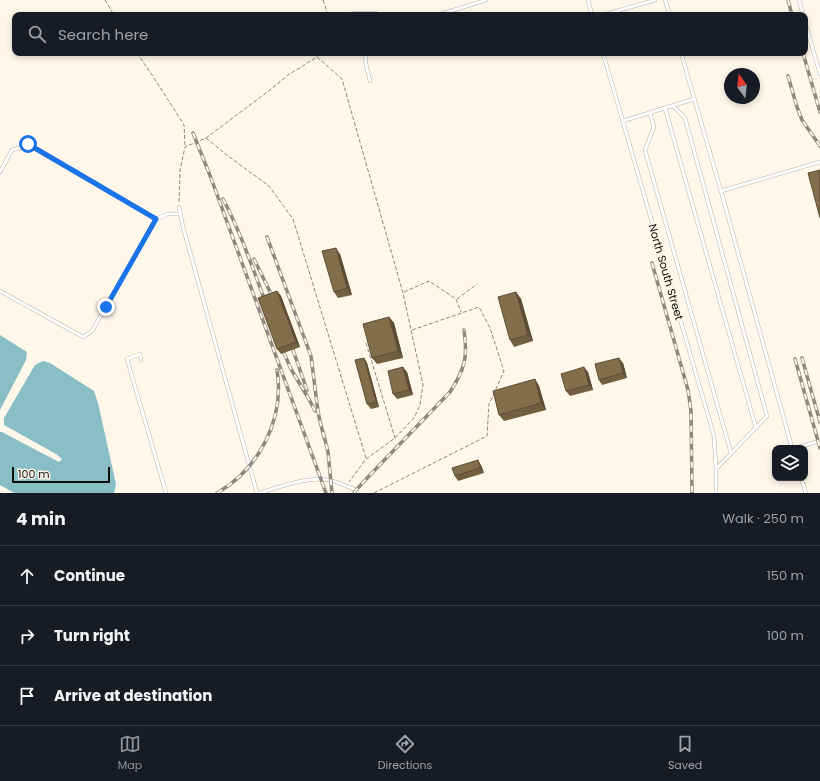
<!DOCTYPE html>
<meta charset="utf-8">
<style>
:root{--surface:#171b24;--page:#20242c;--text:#f1f3f6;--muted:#9ea1a6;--line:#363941;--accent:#8c9099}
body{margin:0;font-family:Poppins,sans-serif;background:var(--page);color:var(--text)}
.controls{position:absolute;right:12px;bottom:12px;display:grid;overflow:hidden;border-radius:8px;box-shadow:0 2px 6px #0003}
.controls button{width:36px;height:36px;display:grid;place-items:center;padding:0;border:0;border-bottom:1px solid var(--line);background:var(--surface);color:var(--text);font:20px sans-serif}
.compass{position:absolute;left:724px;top:68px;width:36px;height:36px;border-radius:50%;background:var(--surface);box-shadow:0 2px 6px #0003;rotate:345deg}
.scale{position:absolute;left:12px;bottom:10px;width:98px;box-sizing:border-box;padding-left:4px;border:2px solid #0f0c08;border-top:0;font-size:11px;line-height:14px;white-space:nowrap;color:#0f0c08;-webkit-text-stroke:3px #fff7ea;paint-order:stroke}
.stop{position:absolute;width:12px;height:12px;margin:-9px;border:3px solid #1a73e8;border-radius:50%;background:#fff}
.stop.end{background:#1a73e8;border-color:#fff;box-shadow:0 1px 4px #0008}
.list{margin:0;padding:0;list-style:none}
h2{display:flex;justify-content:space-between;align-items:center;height:52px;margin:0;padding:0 16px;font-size:17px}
h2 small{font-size:13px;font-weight:400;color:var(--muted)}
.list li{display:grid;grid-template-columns:26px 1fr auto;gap:12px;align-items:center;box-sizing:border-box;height:60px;padding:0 16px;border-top:1px solid var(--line)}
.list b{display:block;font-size:15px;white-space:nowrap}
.list em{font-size:13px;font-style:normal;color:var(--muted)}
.icon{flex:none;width:22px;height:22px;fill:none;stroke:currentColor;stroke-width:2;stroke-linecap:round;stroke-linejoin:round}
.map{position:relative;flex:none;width:820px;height:493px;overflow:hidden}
.search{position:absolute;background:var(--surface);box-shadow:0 2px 6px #0003;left:12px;right:12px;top:12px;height:44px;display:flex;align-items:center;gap:10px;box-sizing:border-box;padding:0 14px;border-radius:8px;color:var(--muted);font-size:15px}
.sheet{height:232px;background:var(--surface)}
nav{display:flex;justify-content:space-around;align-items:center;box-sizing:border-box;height:56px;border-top:1px solid var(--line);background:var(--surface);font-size:11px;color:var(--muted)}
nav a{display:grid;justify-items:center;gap:2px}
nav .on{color:var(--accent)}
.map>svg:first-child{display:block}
.water{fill:#8abec7}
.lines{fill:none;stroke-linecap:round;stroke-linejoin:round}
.lane-casing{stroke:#b7afa3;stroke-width:4}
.path{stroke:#8d877e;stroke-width:1;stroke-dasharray:4 2;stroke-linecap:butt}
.lane{stroke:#fff;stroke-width:3}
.rail-casing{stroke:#8e887f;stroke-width:3.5}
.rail{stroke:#fff7ea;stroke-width:2;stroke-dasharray:6;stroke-linecap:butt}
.wall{fill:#715f41}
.shaded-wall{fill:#5c4d35}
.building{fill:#836e4c;stroke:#5c4d35}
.route{stroke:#1a73e8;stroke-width:5}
.labels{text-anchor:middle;stroke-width:4;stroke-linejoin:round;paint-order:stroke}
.street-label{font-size:11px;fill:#0f0c08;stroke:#fff7ea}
</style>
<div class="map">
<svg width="820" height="493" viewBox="0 0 820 493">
<rect width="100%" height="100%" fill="#fff7ea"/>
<!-- water -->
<g class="water">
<path d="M0,335L27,352L26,360L0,410Z"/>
<path d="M43,361L50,363L94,391L98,403L116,484L114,493H14L0,485V432H2L59,462L62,459L56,454L4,425V418L35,365Z"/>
</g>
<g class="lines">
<!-- lane casing -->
<g class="lane-casing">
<g id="lane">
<path d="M588,0L592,15"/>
<path d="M665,0L670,15"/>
<path d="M799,0L803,15"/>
<path d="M345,15L356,13H376L378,15"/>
<path d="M438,15L486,0"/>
<path d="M603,15L655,0"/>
<path d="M805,22L820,74"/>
<path d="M365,53L366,64L370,81"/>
<path d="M603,53L714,436L716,468V493"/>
<path d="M681,53L721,191L820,162"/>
<path d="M673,106L685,118L767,416L717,468"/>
<path d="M665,108L756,428"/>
<path d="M650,113L654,127L645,150L731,453"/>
<path d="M623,121L694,99"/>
<path d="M0,172L12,150L28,145L156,219"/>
<path d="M721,191L792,448"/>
<path d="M179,207L183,227L257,493"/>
<path d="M0,291L83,337L92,331L156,219L168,214H180"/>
<path d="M141,360L140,354L127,359L166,493"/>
<path d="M795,448L820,441"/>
<path d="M801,478L806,493"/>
<path d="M259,493C281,487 306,476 329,480C338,482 347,486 356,490L357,493"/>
</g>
</g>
<!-- path -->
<g class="path">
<path d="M105,0L114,15"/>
<path d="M323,0L328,15"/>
<path d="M137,53L156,81L184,125L185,147"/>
<path d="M317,57L342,79L403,293L423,385L420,405L414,418L395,438L366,459L349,482"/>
<path d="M206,138L228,156L269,186L293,219L366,458"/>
<path d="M179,202L180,170L185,147L206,138L270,90L288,75L317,57V53"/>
<path d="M404,292L429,281L456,299L461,312"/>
<path d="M457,299L477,284"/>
<path d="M412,330L479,307L490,328L504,371L495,391"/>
<path d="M366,343L395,438"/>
<path d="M374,493L487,436L489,404L494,394"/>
</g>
<!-- lane -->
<use href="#lane" class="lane"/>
<!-- rail casing -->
<g class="rail-casing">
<g id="rail">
<path d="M788,0L792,15"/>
<path d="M803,53L820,112"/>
<path d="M788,76L797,107L802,120L820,146"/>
<path d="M193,133L211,178L326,493"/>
<path d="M223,199C240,231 252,266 265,301"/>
<path d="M267,237L311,356L317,404L319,417L324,437"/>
<path d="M254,259L273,298"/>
<path d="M652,263L688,390L691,411L692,493"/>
<path d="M293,350L307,390"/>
<path d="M284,353L291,369L310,401L315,411"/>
<path d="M802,358L820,422"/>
<path d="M795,359L820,448"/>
<path d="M323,432L328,452L332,493"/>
<path d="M217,493C259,469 285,419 277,370"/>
<path d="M354,493L356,490L370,475L450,392C465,369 468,357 464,330"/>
</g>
</g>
<!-- rail -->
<use href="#rail" class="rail"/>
</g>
<!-- wall -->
<g class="wall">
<path d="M340,254L352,295L338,298L334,292Z"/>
<path d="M277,291L281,296L300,347L281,354L277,349Z"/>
<path d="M516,292L521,299L533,341L514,347L510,340Z"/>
<path d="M389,317L394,323L403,358L377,364L372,358Z"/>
<path d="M364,358L367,363L379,407L371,409L367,404Z"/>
<path d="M623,363L627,378L602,385L599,380Z"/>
<path d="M407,372L413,395L397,399L393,394Z"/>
<path d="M588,372L593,390L570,396L566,391Z"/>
<path d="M535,379L539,386L546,410L504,421L499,415Z"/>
<path d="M481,465L484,473L458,481L455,476Z"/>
</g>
<!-- shaded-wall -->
<g class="shaded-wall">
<path d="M336,248L340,254L352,295L347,288Z"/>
<path d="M277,291L281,296L300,347L296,342Z"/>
<path d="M516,292L521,299L533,341L528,335Z"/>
<path d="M389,317L394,323L403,358L398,351Z"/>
<path d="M364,358L367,363L379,407L376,402Z"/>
<path d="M619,358L623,363L627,378L623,373Z"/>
<path d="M403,367L407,372L413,395L409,390Z"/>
<path d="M584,367L588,372L593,390L589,385Z"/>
<path d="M535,379L539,386L546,410L541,403Z"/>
<path d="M478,460L481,465L484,473L480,468Z"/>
</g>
<!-- building -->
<g class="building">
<path d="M820,170V218L808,173Z"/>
<path d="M336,248L347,288L334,292L322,251Z"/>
<path d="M277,291L296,342L277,349L258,298Z"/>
<path d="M516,292L528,335L510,340L498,297Z"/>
<path d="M389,317L398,351L372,358L363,324Z"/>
<path d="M364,358L376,402L367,404L355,360Z"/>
<path d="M619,358L623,373L599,380L595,364Z"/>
<path d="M403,367L409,390L393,394L388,371Z"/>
<path d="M584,367L589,385L566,391L561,374Z"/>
<path d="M535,379L541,403L499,415L493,391Z"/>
<path d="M478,460L480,468L455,476L452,468Z"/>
</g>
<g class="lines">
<!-- route -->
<path class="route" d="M28,144L156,219L106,307"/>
</g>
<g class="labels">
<!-- street labels -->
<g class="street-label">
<text transform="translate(666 272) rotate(74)" y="4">North South Street</text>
</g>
</g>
</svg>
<div class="controls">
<button><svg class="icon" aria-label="layers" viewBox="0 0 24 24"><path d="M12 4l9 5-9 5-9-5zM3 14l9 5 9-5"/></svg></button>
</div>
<svg class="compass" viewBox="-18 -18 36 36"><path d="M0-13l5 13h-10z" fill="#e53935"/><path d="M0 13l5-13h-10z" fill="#9ea1a6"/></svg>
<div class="scale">100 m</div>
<div class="stop" style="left:28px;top:144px"></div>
<div class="stop end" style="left:106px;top:307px"></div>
<div class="search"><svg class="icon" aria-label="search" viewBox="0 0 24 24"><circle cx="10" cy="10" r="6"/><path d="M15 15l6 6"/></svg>Search here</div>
</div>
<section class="sheet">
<h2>4 min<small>Walk · 250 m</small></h2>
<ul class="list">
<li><svg class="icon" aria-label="ahead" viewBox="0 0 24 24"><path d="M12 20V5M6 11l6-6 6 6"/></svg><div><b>Continue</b></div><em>150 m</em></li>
<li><svg class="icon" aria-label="right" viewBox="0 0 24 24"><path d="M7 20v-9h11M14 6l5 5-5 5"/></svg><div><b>Turn right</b></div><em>100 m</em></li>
<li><svg class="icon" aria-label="arrive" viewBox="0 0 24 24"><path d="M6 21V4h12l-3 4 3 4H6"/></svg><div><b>Arrive at destination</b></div></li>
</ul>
</section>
<nav>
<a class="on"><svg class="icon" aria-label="map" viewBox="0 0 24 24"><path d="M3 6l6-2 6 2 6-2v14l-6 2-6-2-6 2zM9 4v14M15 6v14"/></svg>Map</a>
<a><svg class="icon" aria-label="directions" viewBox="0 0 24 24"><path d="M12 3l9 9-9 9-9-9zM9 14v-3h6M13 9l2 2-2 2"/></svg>Directions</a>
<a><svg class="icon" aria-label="saved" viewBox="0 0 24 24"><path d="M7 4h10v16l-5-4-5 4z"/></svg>Saved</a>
</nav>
